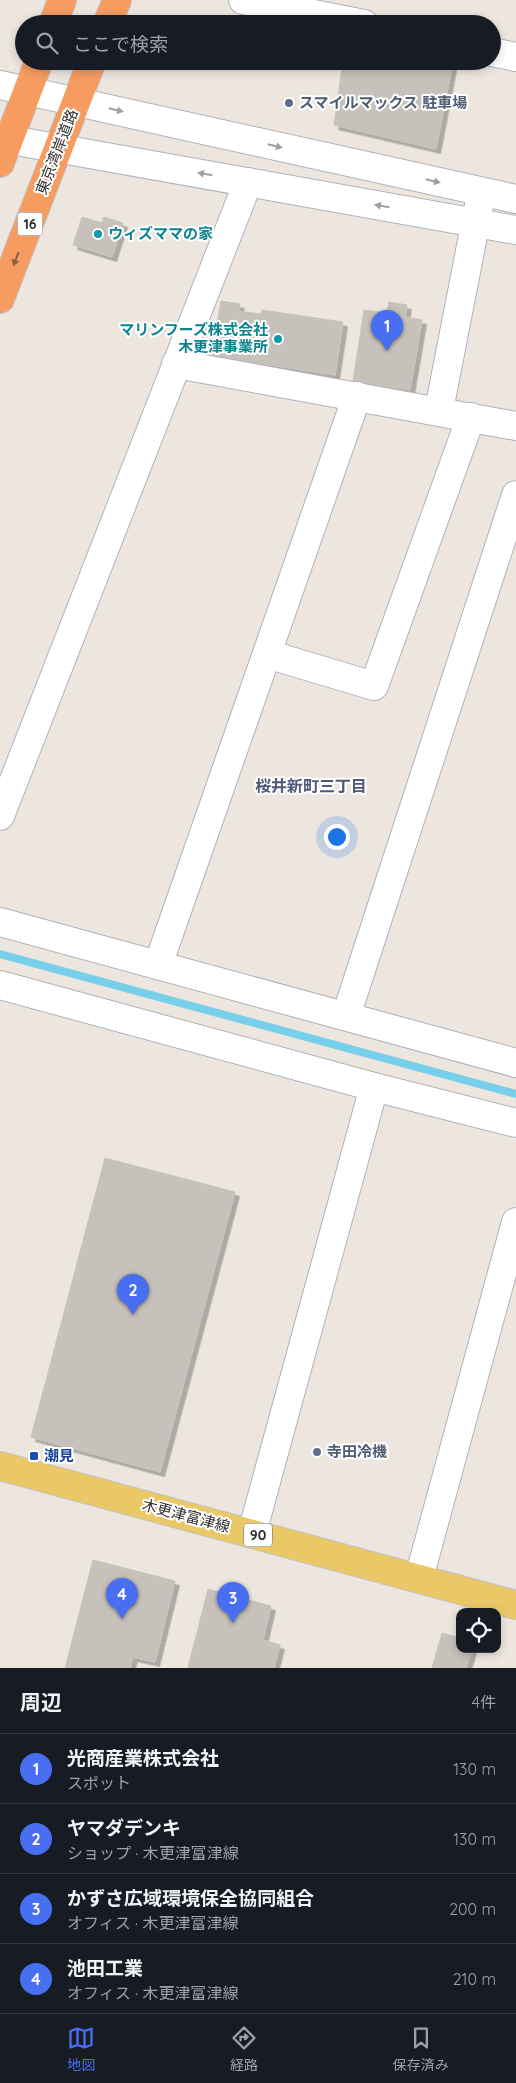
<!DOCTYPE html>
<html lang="ja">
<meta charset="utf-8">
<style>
:root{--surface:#171b24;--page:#242831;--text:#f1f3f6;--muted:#9ea1a6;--line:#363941;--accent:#486ef1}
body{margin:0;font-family:Quicksand,"Noto Sans JP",sans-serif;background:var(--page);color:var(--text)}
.controls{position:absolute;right:15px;bottom:15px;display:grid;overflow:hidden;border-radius:10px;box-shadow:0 2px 8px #0003}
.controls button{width:45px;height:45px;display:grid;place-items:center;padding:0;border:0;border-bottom:1px solid var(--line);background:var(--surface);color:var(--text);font:25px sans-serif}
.you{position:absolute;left:336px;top:836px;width:18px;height:18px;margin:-12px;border:4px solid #fff;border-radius:50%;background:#1a73e8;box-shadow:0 0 0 8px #1a73e833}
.badge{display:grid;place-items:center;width:32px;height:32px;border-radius:50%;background:var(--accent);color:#fff;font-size:16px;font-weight:700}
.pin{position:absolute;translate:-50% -41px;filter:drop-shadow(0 1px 2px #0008)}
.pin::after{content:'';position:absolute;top:26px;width:18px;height:15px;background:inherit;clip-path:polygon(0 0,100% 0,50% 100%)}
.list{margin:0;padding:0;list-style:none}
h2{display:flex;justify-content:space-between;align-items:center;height:65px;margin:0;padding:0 20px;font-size:21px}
h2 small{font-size:16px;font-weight:400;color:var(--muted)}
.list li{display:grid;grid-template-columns:32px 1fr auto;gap:15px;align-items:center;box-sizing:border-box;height:70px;padding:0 20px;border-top:1px solid var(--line)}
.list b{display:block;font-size:19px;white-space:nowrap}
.list p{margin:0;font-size:16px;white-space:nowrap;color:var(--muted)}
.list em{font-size:16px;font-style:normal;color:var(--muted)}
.icon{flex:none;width:28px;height:28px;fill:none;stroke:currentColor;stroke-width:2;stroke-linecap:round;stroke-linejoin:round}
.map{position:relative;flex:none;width:516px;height:1668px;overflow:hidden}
.search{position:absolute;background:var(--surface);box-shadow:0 2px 8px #0003;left:15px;right:15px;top:15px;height:55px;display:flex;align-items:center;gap:12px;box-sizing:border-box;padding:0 18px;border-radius:28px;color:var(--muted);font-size:19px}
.sheet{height:345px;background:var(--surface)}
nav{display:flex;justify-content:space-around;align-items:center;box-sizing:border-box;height:70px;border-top:1px solid var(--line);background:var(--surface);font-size:14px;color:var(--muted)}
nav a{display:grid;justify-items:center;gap:2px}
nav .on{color:var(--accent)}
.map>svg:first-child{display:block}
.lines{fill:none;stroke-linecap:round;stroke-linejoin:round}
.stream{stroke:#78cfe9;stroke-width:8}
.building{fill:#c6c1ba;stroke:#c8c2b9;filter:url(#shadow)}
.minor-casing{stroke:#afb2bc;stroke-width:30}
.major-casing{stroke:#c4c4c4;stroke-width:30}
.highway-casing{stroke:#c4c4c4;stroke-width:30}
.minor{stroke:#fff;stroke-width:28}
.major{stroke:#eac767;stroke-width:28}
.highway{stroke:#f69c61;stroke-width:28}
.oneway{fill:#a0a0a0}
.oneway2{fill:#875e44}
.service-dot{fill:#5c6f8a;stroke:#fff;stroke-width:2}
.culture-dot{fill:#0f9aa8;stroke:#fff;stroke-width:2}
.transit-dot{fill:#1a4fb4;stroke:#fff;stroke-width:2}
.labels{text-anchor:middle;stroke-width:4;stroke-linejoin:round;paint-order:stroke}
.shield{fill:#fff;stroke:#6b6b6b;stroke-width:1}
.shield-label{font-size:14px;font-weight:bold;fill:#2c2c2c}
.service-label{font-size:15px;font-weight:bold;fill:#4e5e75;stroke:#fff;text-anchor:start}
.street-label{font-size:15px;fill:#2c2c2c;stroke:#fff}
.culture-label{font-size:15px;font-weight:bold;fill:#0d838f;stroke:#fff;text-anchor:start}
.transit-label{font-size:15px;font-weight:bold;fill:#164399;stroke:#fff;text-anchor:start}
.neighbourhood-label{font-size:16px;font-weight:bold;fill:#4e587b;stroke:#fff}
</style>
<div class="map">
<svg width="516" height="1668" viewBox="0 0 516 1668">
<defs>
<filter id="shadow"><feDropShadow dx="4.5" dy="4.5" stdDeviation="0" flood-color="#0004"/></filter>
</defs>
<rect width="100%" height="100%" fill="#ede6df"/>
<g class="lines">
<!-- stream -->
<path class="stream" d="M0,954L516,1094"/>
</g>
<!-- building -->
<g class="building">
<path d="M343,61H453L436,149L334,125Z"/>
<path d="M416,67L448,74L439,117L407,111Z"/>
<path d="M82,217L102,223L104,217L123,223L112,257L73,245Z"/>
<path d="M221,301L240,304L238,311L261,314L262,310L343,322L335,375L212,356Z"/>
<path d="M389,302L407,305L405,317L422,320L410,390L353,381L364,310L387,313Z"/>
<path d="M105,1158L235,1192L160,1472L31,1437Z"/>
<path d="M93,1560L175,1581L155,1662L133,1657L130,1668H65Z"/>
<path d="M208,1589L271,1606L263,1640L280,1645L274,1668H188Z"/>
<path d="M442,1633L460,1638V1649H472L466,1668H432Z"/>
</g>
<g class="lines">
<!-- minor casing -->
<g class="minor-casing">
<g id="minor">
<path d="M243,0L364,24"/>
<path d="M492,52L516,57"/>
<path d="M0,85L516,199"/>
<path d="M0,138L516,230"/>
<path d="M176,364L516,426"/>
<path d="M439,410L479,205"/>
<path d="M267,654L374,686L471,417"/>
<path d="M0,816L248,182"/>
<path d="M0,922L516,1063"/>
<path d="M158,965L357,396"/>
<path d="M0,985L374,1087L516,1123"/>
<path d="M346,1016L516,495"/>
<path d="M252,1533L374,1087"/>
<path d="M419,1578L516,1222"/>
</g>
</g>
<!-- major casing -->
<g class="major-casing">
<path id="major" d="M0,1466L516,1605"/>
</g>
<!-- highway casing -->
<g class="highway-casing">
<g id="highway">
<path d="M53,24L62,0"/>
<path d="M107,24L117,0"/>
<path d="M0,163L39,61"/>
<path d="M0,299L92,61"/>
</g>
</g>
<!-- minor -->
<use href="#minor" class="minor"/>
<!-- major -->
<use href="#major" class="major"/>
<!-- highway -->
<use href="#highway" class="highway"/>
</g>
<!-- one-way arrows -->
<defs><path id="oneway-solid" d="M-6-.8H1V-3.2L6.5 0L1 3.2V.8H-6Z" transform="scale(1.25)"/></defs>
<g class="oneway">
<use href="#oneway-solid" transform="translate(116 110) rotate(13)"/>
<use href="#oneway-solid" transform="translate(275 146) rotate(13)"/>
<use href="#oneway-solid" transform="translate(205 174) rotate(-170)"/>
<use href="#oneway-solid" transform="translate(433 181) rotate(13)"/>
<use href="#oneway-solid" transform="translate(382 206) rotate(-170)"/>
</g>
<use class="oneway2" href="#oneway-solid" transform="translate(16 259) rotate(111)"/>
<!-- markers -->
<g class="service-dot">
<circle cx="289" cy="103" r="5"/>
<circle cx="317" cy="1452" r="5"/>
</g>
<g class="culture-dot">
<circle cx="98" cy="234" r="5"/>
<circle cx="278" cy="339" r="5"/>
</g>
<rect class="transit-dot" x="29" y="1451" width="10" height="10" rx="2.5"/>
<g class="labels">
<!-- shield labels -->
<g class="shield">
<rect x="17.5" y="212.5" width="25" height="23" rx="4"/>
<rect x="244" y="1523.5" width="28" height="23" rx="4"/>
</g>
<g class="shield-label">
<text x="30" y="229">16</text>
<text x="258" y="1540">90</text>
</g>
<!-- service labels -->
<g class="service-label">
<text x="299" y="108">スマイルマックス 駐車場</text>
<text x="327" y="1457">寺田冷機</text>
</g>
<!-- street labels -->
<g class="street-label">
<text transform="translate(57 152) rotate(-69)" y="5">東京湾岸道路</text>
<text transform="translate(186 1516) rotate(15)" y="5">木更津富津線</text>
</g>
<!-- culture labels -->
<g class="culture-label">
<text x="108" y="239">ウィズママの家</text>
<text x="268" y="335" text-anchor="end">マリンフーズ株式会社<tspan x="268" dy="17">木更津事業所</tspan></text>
</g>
<!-- transit labels -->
<g class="transit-label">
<text x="44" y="1461">潮見</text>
</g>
<!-- neighbourhood labels -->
<g class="neighbourhood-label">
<text x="311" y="792">桜井新町三丁目</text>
</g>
</g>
</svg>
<div class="controls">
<button><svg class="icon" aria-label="locate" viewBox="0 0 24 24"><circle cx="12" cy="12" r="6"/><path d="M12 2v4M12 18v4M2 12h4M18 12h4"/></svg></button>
</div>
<div class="you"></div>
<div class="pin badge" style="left:387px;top:351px">1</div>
<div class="pin badge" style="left:133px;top:1315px">2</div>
<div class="pin badge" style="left:233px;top:1623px">3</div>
<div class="pin badge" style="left:122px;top:1619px">4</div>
<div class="search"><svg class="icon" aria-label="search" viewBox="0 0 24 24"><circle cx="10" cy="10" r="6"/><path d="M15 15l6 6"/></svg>ここで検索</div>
</div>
<section class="sheet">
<h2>周辺<small>4件</small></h2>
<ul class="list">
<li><span class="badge">1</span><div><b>光商産業株式会社</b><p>スポット</p></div><em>130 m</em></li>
<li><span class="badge">2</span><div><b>ヤマダデンキ</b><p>ショップ · 木更津富津線</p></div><em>130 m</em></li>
<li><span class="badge">3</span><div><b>かずさ広域環境保全協同組合</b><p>オフィス · 木更津富津線</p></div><em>200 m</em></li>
<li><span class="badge">4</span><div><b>池田工業</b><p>オフィス · 木更津富津線</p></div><em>210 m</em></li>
</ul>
</section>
<nav>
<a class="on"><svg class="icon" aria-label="map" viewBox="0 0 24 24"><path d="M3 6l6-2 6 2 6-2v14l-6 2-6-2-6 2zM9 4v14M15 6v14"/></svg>地図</a>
<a><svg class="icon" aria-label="directions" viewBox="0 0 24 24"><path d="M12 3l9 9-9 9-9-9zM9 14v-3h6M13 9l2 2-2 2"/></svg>経路</a>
<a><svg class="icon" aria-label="saved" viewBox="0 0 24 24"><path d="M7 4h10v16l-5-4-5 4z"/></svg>保存済み</a>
</nav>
